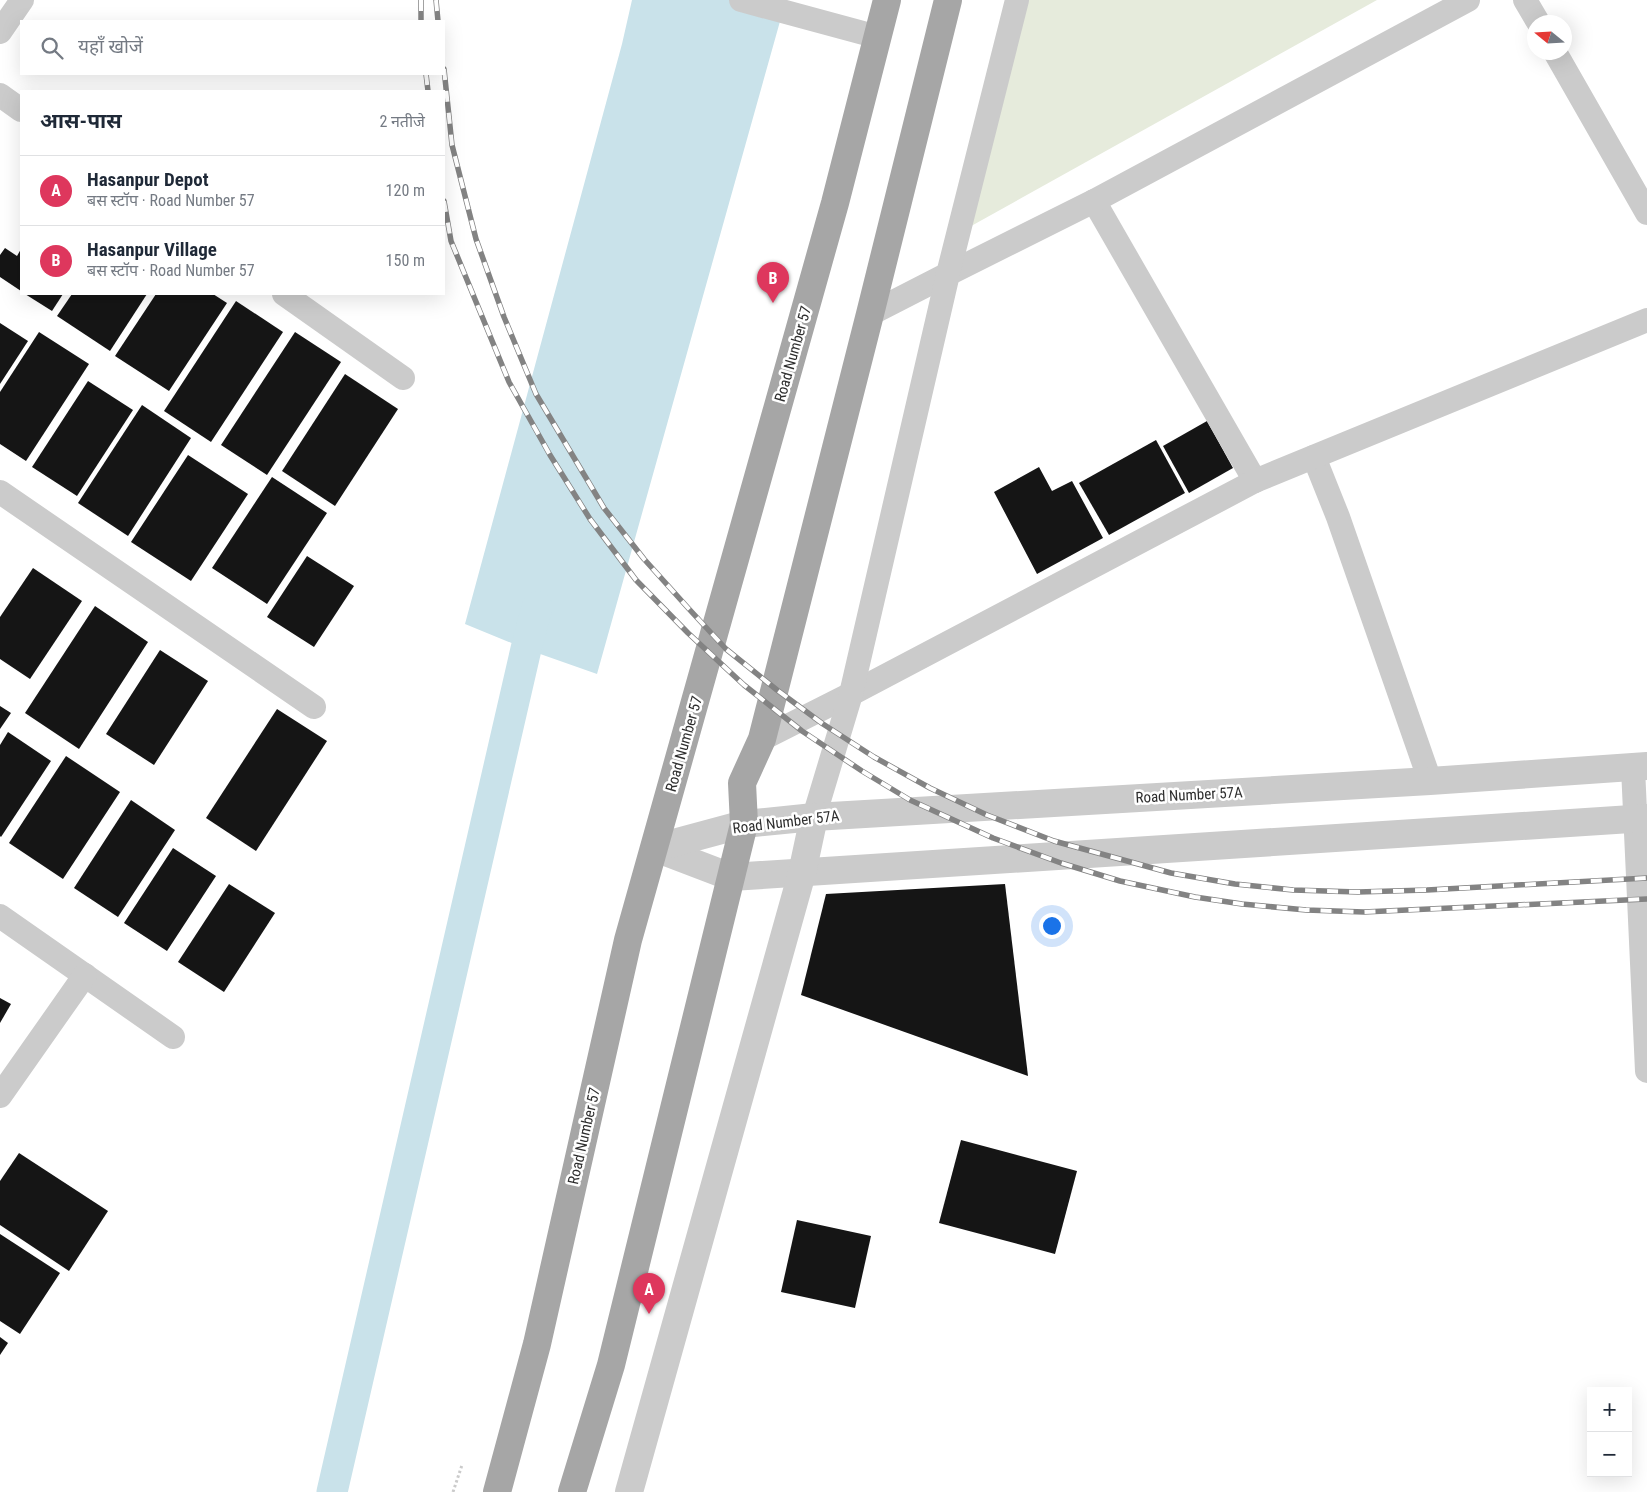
<!DOCTYPE html>
<html lang="hi">
<meta charset="utf-8">
<style>
:root{--surface:#fff;--page:#f2f2f3;--text:#1f2937;--muted:#747a83;--line:#e0e1e3;--accent:#de375d}
body{margin:0;font-family:"Roboto Condensed","Noto Sans Devanagari",sans-serif;background:var(--page);color:var(--text)}
.controls{position:absolute;right:15px;bottom:15px;display:grid;overflow:hidden;border-radius:0px;box-shadow:0 5px 20px #0002}
.controls button{width:45px;height:45px;display:grid;place-items:center;padding:0;border:0;border-bottom:1px solid var(--line);background:var(--surface);color:var(--text);font:25px sans-serif}
.compass{position:absolute;left:1527px;top:15px;width:45px;height:45px;border-radius:50%;background:var(--surface);box-shadow:0 5px 20px #0002;rotate:288deg}
.you{position:absolute;left:1051px;top:925px;width:18px;height:18px;margin:-12px;border:4px solid #fff;border-radius:50%;background:#1a73e8;box-shadow:0 0 0 8px #1a73e833}
.badge{display:grid;place-items:center;width:32px;height:32px;border-radius:50%;background:var(--accent);color:#fff;font-size:16px;font-weight:700}
.pin{position:absolute;translate:-50% -41px;filter:drop-shadow(0 1px 2px #0008)}
.pin::after{content:'';position:absolute;top:26px;width:18px;height:15px;background:inherit;clip-path:polygon(0 0,100% 0,50% 100%)}
.list{margin:0;padding:0;list-style:none}
h2{display:flex;justify-content:space-between;align-items:center;height:65px;margin:0;padding:0 20px;font-size:21px}
h2 small{font-size:16px;font-weight:400;color:var(--muted)}
.list li{display:grid;grid-template-columns:32px 1fr auto;gap:15px;align-items:center;box-sizing:border-box;height:70px;padding:0 20px;border-top:1px solid var(--line)}
.list b{display:block;font-size:19px;white-space:nowrap}
.list p{margin:0;font-size:16px;white-space:nowrap;color:var(--muted)}
.list em{font-size:16px;font-style:normal;color:var(--muted)}
.icon{flex:none;width:28px;height:28px;fill:none;stroke:currentColor;stroke-width:2;stroke-linecap:round;stroke-linejoin:round}
.map{position:relative;flex:none;width:1647px;height:1492px;overflow:hidden}
.search{position:absolute;background:var(--surface);box-shadow:0 5px 20px #0002;left:20px;top:20px;width:425px;height:55px;display:flex;align-items:center;gap:12px;box-sizing:border-box;padding:0 18px;border-radius:0px;color:var(--muted);font-size:19px}
.panel{position:absolute;background:var(--surface);box-shadow:0 5px 20px #0002;left:20px;top:90px;width:425px;height:205px;border-radius:0px}
.map>svg:first-child{display:block}
.green{fill:#e6ebdc}
.water{fill:#c9e2ea}
.lines{fill:none;stroke-linecap:round;stroke-linejoin:round}
.canal{stroke:#c9e2ea;stroke-width:31}
.building{fill:#151515}
.path{stroke:#cbcbcb;stroke-width:3;stroke-dasharray:2.5 2.5;stroke-linecap:butt}
.minor{stroke:#cbcbcb;stroke-width:24}
.tertiary{stroke:#cbcbcb;stroke-width:28}
.primary{stroke:#a6a6a6;stroke-width:28}
.rail-casing{stroke:#838383;stroke-width:5.5}
.rail{stroke:#fff;stroke-width:4;stroke-dasharray:11;stroke-linecap:butt}
.labels{text-anchor:middle;stroke-width:5;stroke-linejoin:round;paint-order:stroke}
.street-label{font-size:15px;fill:#2e2e2e;stroke:#fff}
</style>
<div class="map">
<svg width="1647" height="1492" viewBox="0 0 1647 1492">
<rect width="100%" height="100%" fill="#fff"/>
<!-- green -->
<path class="green" d="M1025,0H1377L955,235Z"/>
<!-- water -->
<path class="water" d="M632,0H786L597,674L526,649L465,624L622,44Z"/>
<g class="lines">
<!-- canal -->
<path class="canal" d="M332,1492L526,649L537,607"/>
</g>
<!-- building -->
<g class="building">
<path d="M5,248L17,256L21,249V291L0,277V255Z"/>
<path d="M25,294H63L52,311Z"/>
<path d="M72,294H147L110,351L57,316Z"/>
<path d="M156,294H213L227,303L169,391L115,356Z"/>
<path d="M236,301L283,332L211,442L164,411Z"/>
<path d="M0,323L28,341L0,384Z"/>
<path d="M39,332L89,364L26,461L0,444V392Z"/>
<path d="M295,332L341,362L267,475L221,445Z"/>
<path d="M345,374L398,409L335,506L282,471Z"/>
<path d="M88,381L133,410L77,496L32,467Z"/>
<path d="M142,405L191,438L128,536L78,503Z"/>
<path d="M1207,421L1233,468L1189,493L1163,446Z"/>
<path d="M1156,440L1185,493L1109,535L1079,483Z"/>
<path d="M188,455L248,494L191,581L131,542Z"/>
<path d="M1039,467L1052,491L1072,481L1103,538L1037,574L994,492Z"/>
<path d="M272,477L327,513L267,604L212,568Z"/>
<path d="M307,556L354,586L314,647L267,617Z"/>
<path d="M33,568L82,601L30,679L0,659V617Z"/>
<path d="M95,606L148,642L79,749L25,713Z"/>
<path d="M160,650L208,681L154,765L106,734Z"/>
<path d="M0,706L11,713L0,729Z"/>
<path d="M277,709L327,741L256,851L206,818Z"/>
<path d="M8,732L51,761L1,837L0,836V745Z"/>
<path d="M66,756L120,792L63,879L9,843Z"/>
<path d="M131,800L175,830L118,917L74,888Z"/>
<path d="M173,848L216,876L167,951L124,923Z"/>
<path d="M229,884L275,913L224,992L178,962Z"/>
<path d="M1005,884L1028,1076L801,995L826,894Z"/>
<path d="M0,998L11,1004L0,1023Z"/>
<path d="M961,1140L1077,1171L1055,1254L939,1223Z"/>
<path d="M19,1153L108,1211L69,1271L0,1225V1181Z"/>
<path d="M797,1220L871,1236L855,1308L781,1292Z"/>
<path d="M0,1234L60,1273L20,1334L0,1321Z"/>
<path d="M0,1337L8,1343L0,1355Z"/>
</g>
<g class="lines">
<!-- path -->
<path class="path" d="M453,1492L462,1465"/>
<!-- minor -->
<g class="minor">
<path d="M741,0L878,37"/>
<path d="M1525,0L1538,22"/>
<path d="M0,32L22,0"/>
<path d="M1555,52L1647,213"/>
<path d="M0,95L21,110"/>
<path d="M1094,201L1255,481"/>
<path d="M284,294L403,378"/>
<path d="M870,314L948,274L1094,201L1468,0"/>
<path d="M1314,457L1338,517L1430,781"/>
<path d="M0,492L314,707"/>
<path d="M762,739L851,694L1255,481L1647,320"/>
<path d="M1633,768L1647,1071"/>
<path d="M814,817L851,694L948,274L1017,0"/>
<path d="M0,916L173,1037"/>
<path d="M0,1096L85,975"/>
</g>
<!-- tertiary -->
<g class="tertiary">
<path d="M655,848L731,877L1647,818"/>
<path d="M655,848L744,824L814,817L1430,781L1647,766"/>
<path d="M629,1492L802,873L814,817"/>
</g>
<!-- primary -->
<g class="primary">
<path d="M497,1492L537,1344L628,940L835,203L887,0"/>
<path d="M572,1492L611,1365L744,824L742,783L762,739L870,314L948,0"/>
</g>
<!-- rail casing -->
<g class="rail-casing">
<g id="rail">
<path d="M421,0V21"/>
<path d="M436,0L438,21"/>
<path d="M444,69L452,145L476,239L504,317L536,394L604,508L644,559L689,609L726,649L777,690L823,724L874,757L930,788L987,815L1054,841L1171,873L1235,884L1293,890L1358,892L1427,890L1647,878"/>
<path d="M426,74L428,91"/>
<path d="M444,201L451,241L509,382L550,455L590,519L636,580L688,633L744,685L802,731L862,771L910,800L993,838L1061,863L1120,881L1195,897L1242,904L1306,910L1364,912L1647,899"/>
</g>
</g>
<!-- rail -->
<use href="#rail" class="rail"/>
</g>
<g class="labels">
<!-- street labels -->
<g class="street-label">
<text transform="translate(793 354) rotate(-74)" y="5">Road Number 57</text>
<text transform="translate(684 744) rotate(-74)" y="5">Road Number 57</text>
<text transform="translate(1189 795) rotate(-3)" y="5">Road Number 57A</text>
<text transform="translate(786 822) rotate(-7)" y="5">Road Number 57A</text>
<text transform="translate(584 1136) rotate(-77)" y="5">Road Number 57</text>
</g>
</g>
</svg>
<div class="controls">
<button>+</button>
<button>−</button>
</div>
<svg class="compass" viewBox="-18 -18 36 36"><path d="M0-13l5 13h-10z" fill="#e53935"/><path d="M0 13l5-13h-10z" fill="#747a83"/></svg>
<div class="you"></div>
<div class="pin badge" style="left:649px;top:1314px">A</div>
<div class="pin badge" style="left:773px;top:303px">B</div>
<div class="search"><svg class="icon" aria-label="search" viewBox="0 0 24 24"><circle cx="10" cy="10" r="6"/><path d="M15 15l6 6"/></svg>यहाँ खोजें</div>
<section class="panel">
<h2>आस-पास<small>2 नतीजे</small></h2>
<ul class="list">
<li><span class="badge">A</span><div><b>Hasanpur Depot</b><p>बस स्टॉप · Road Number 57</p></div><em>120 m</em></li>
<li><span class="badge">B</span><div><b>Hasanpur Village</b><p>बस स्टॉप · Road Number 57</p></div><em>150 m</em></li>
</ul>
</section>
</div>
